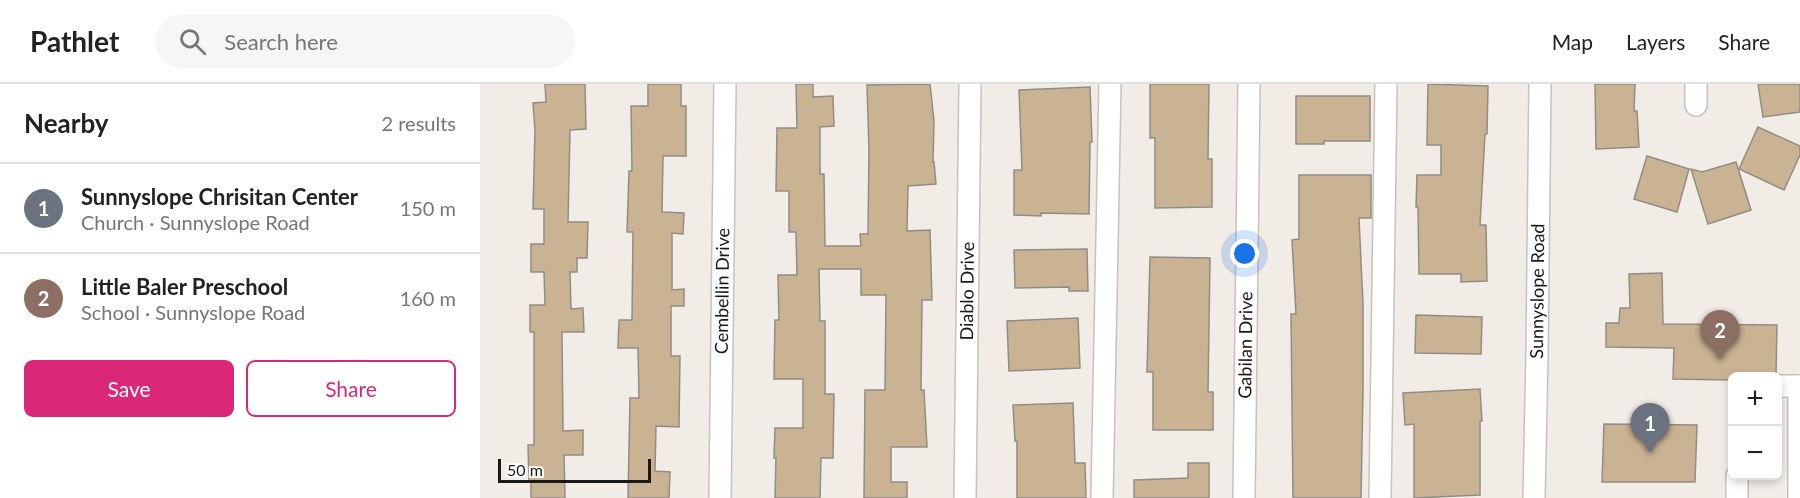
<!DOCTYPE html>
<meta charset="utf-8">
<style>
:root{--surface:#fff;--page:#f6f6f6;--text:#222;--muted:#767676;--line:#e0e0e0;--accent:#db2777}
body{margin:0;font-family:Lato,sans-serif;background:var(--page);color:var(--text)}
.controls{position:absolute;right:18px;bottom:18px;display:grid;overflow:hidden;border-radius:9px;box-shadow:0 3px 9px #0003}
.controls button{width:54px;height:54px;display:grid;place-items:center;padding:0;border:0;border-bottom:2px solid var(--line);background:var(--surface);color:var(--text);font:30px sans-serif}
.scale{position:absolute;left:18px;bottom:15px;width:153px;box-sizing:border-box;padding-left:6px;border:3px solid #1b1916;border-top:0;font-size:16px;line-height:21px;white-space:nowrap;color:#1b1916;-webkit-text-stroke:4px #fff;paint-order:stroke}
.you{position:absolute;left:765px;top:170px;width:21px;height:21px;margin:-15px;border:4px solid #fff;border-radius:50%;background:#1a73e8;box-shadow:0 0 0 9px #1a73e833}
.badge{display:grid;place-items:center;width:39px;height:39px;border-radius:50%;background:var(--accent);color:#fff;font-size:20px;font-weight:700}
.pin{position:absolute;translate:-50% -50px;filter:drop-shadow(0 2px 3px #0008)}
.pin::after{content:'';position:absolute;top:32px;width:21px;height:18px;background:inherit;clip-path:polygon(0 0,100% 0,50% 100%)}
.list{margin:0;padding:0;list-style:none}
h2{display:flex;justify-content:space-between;align-items:center;height:78px;margin:0;padding:0 24px;font-size:26px}
h2 small{font-size:20px;font-weight:400;color:var(--muted)}
.list li{display:grid;grid-template-columns:39px 1fr auto;gap:18px;align-items:center;box-sizing:border-box;height:90px;padding:0 24px;border-top:2px solid var(--line)}
.list b{display:block;font-size:22px;white-space:nowrap}
.list p{margin:0;font-size:20px;white-space:nowrap;color:var(--muted)}
.list em{font-size:20px;font-style:normal;color:var(--muted)}
.actions{display:flex;gap:12px;padding:18px 24px}
.actions a{flex:1;padding:14px 0;border:2px solid var(--accent);border-radius:9px;text-align:center;font-size:21px;color:var(--accent)}
.actions .main{background:var(--accent);color:#fff}
.icon{flex:none;width:33px;height:33px;fill:none;stroke:currentColor;stroke-width:2;stroke-linecap:round;stroke-linejoin:round}
.map{position:relative;flex:none;width:1320px;height:414px;overflow:hidden}
header{display:flex;align-items:center;gap:36px;box-sizing:border-box;height:84px;padding:0 30px;background:var(--surface);border-bottom:2px solid var(--line)}
header strong{font-size:28px}
nav{display:flex;gap:33px;margin-inline-start:auto;font-size:21px}
.search{width:420px;height:54px;background:var(--page);display:flex;align-items:center;gap:15px;box-sizing:border-box;padding:0 21px;border-radius:33px;color:var(--muted);font-size:22px}
main{display:flex}
aside{flex:1;background:var(--surface)}
.map>svg:first-child{display:block}
.building{fill:#cab392;stroke:#918d86;stroke-width:1.5}
.lines{fill:none;stroke-linecap:round;stroke-linejoin:round}
.minor-casing{stroke:#c7c2ba;stroke-width:24}
.minor{stroke:#fff;stroke-width:21}
.labels{text-anchor:middle;stroke-width:4.5;stroke-linejoin:round;paint-order:stroke}
.street-label{font-size:18px;fill:#1b1916;stroke:#fff}
</style>
<header>
<strong>Pathlet</strong>
<div class="search"><svg class="icon" aria-label="search" viewBox="0 0 24 24"><circle cx="10" cy="10" r="6"/><path d="M15 15l6 6"/></svg>Search here</div>
<nav><a>Map</a><a>Layers</a><a>Share</a></nav>
</header>
<main>
<aside>
<h2>Nearby<small>2 results</small></h2>
<ul class="list">
<li><span class="badge" style="background:#6b7280">1</span><div><b>Sunnyslope Chrisitan Center</b><p>Church · Sunnyslope Road</p></div><em>150 m</em></li>
<li><span class="badge" style="background:#8d6e63">2</span><div><b>Little Baler Preschool</b><p>School · Sunnyslope Road</p></div><em>160 m</em></li>
</ul>
<div class="actions"><a class="main">Save</a><a>Share</a></div>
</aside>
<div class="map">
<svg width="1320" height="414" viewBox="0 0 1320 414">
<rect width="100%" height="100%" fill="#f1ece5"/>
<!-- building -->
<g class="building">
<path d="M65,0H105L106,45L90,46L88,138H108L107,174H97V188H90L91,225L103,224L104,248H82L83,347L103,346V371H84L85,414H51V397H49L48,361H54V248H50V221H65L64,188H51V160H64V125H53L55,46L53,19L66,18Z"/>
<path d="M168,0H201V22H206V72H183L182,128L204,129L203,150L192,149V206L204,205V222H191V272H200L199,343L176,342L175,387L190,388L189,414H148L150,314H159L158,264H138L139,236H152L153,148H147L149,87H152L151,22H168Z"/>
<path d="M316,0H333V13L353,12L354,42L340,43V90H344L345,162H381L380,150H388L389,66L387,1L450,0L454,37L453,78H454L456,100L428,102L427,147L450,146L452,216H442L441,306H444L447,363H411V398H427V414H384L385,306H405L406,211H381V185H339L340,237H345V310H354L353,374H341L340,414H295L296,374H294L295,344H323V295H294L295,236H299L298,191H317L316,148H309V107H296L297,44H317Z"/>
<path d="M670,0H729L728,75H732V123L675,124V54H670Z"/>
<path d="M948,0L1008,2L1007,50H1005L1000,141H1006L1007,197L981,198V190H939L938,123H936L937,91H961V61H947Z"/>
<path d="M1115,0H1155L1154,27H1157L1159,63L1116,65Z"/>
<path d="M1278,0H1320V28L1283,33Z"/>
<path d="M610,3L612,58H610L609,130L561,129V132L534,131V86H542L539,6Z"/>
<path d="M816,12H890V57H844V60H816Z"/>
<path d="M1278,43L1320,62V71L1304,106L1259,85Z"/>
<path d="M1167,72L1209,85L1197,128L1154,115Z"/>
<path d="M1256,78L1271,126L1228,140L1211,85L1222,88Z"/>
<path d="M819,91H891V134H879L883,220V307L881,414H813L811,230H816L812,156L819,155Z"/>
<path d="M607,165L608,207H589V203L535,204L534,166Z"/>
<path d="M670,173L730,174L728,308H733V346H673V288H667Z"/>
<path d="M1182,189L1183,240L1297,241L1296,290L1290,292H1252V296L1193,295L1194,264L1126,263V239H1139L1140,224H1150L1149,190Z"/>
<path d="M936,231L1002,233L1001,270L935,269Z"/>
<path d="M598,234L600,284L529,287L527,237Z"/>
<path d="M1000,305L1002,337H1000V411L934,414V340L925,341L923,309Z"/>
<path d="M593,319L595,379H605L606,414H537V357H535L533,321Z"/>
<path d="M1124,340L1217,341L1215,398H1122Z"/>
<path d="M708,379H729V414H654V396L708,394Z"/>
</g>
<g class="lines">
<!-- minor casing -->
<g class="minor-casing">
<g id="minor">
<path d="M1216,21V0"/>
<path d="M1298,302H1320"/>
<path id="s1" d="M240,414L245,0"/>
<path id="s2" d="M485,414L490,0"/>
<path d="M622,414L630,0"/>
<path id="s3" d="M764,414L769,0"/>
<path d="M900,414L906,0"/>
<path id="s4" d="M1054,414L1057,271L1060,0"/>
<path d="M1257,414V392"/>
<path d="M1319,414V302"/>
</g>
</g>
<!-- minor -->
<use href="#minor" class="minor"/>
</g>
<g class="labels">
<!-- street labels -->
<g class="street-label">
<text dy="6" stroke="none"><textPath href="#s1" startOffset="207">Cembellin Drive</textPath></text>
<text dy="6" stroke="none"><textPath href="#s2" startOffset="207">Diablo Drive</textPath></text>
<text dy="6" stroke="none"><textPath href="#s4" startOffset="207">Sunnyslope Road</textPath></text>
<text dy="6" stroke="none"><textPath href="#s3" startOffset="153">Gabilan Drive</textPath></text>
</g>
</g>
</svg>
<div class="controls">
<button>+</button>
<button>−</button>
</div>
<div class="scale">50 m</div>
<div class="you"></div>
<div class="pin badge" style="left:1170px;top:369px;background:#6b7280">1</div>
<div class="pin badge" style="left:1240px;top:276px;background:#8d6e63">2</div>
</div>
</main>
